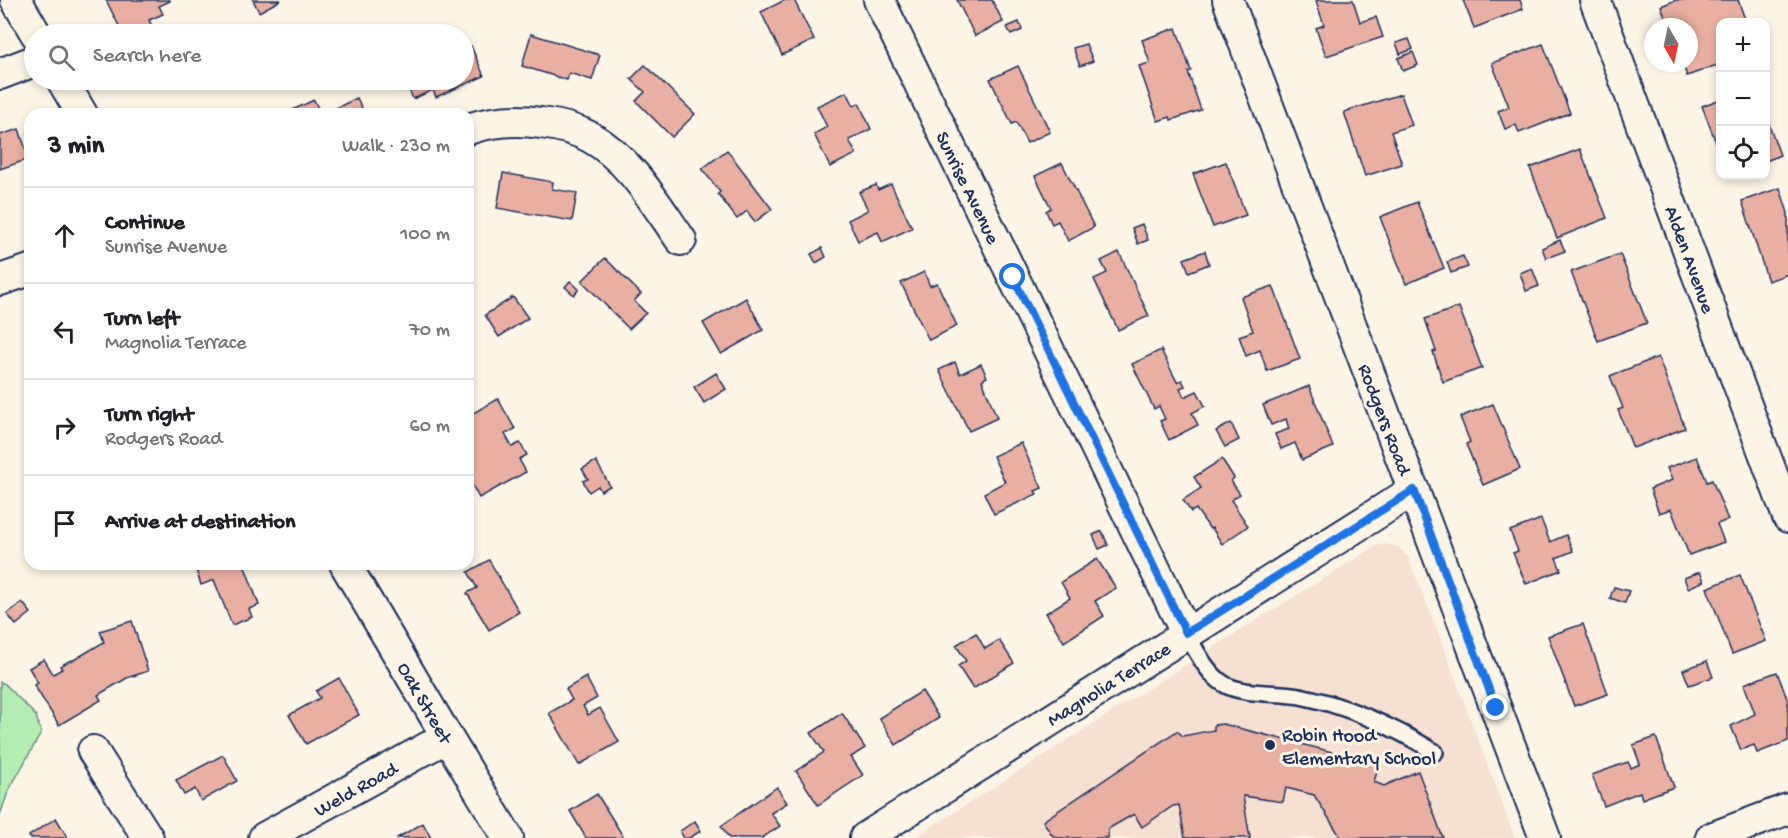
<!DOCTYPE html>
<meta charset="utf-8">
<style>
:root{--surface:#fff;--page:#f6f6f6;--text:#202124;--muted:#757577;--line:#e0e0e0}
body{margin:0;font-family:"Gochi Hand",sans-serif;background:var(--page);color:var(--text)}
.controls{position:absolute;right:18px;top:18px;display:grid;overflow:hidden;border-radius:12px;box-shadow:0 3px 9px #0003}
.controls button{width:54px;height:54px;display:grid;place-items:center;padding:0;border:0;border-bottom:2px solid var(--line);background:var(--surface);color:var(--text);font:30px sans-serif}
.compass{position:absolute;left:1644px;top:18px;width:54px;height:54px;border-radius:50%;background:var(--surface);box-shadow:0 3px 9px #0003;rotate:171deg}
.stop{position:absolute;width:18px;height:18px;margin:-14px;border:4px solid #1a73e8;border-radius:50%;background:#fff}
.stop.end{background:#1a73e8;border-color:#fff;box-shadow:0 2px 6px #0008}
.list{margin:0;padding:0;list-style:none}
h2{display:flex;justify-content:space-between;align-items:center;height:78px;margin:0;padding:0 24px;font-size:26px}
h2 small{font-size:20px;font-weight:400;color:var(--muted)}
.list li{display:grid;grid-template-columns:39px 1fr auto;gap:18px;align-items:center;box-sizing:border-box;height:96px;padding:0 24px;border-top:2px solid var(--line)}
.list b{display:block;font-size:22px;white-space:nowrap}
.list p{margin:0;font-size:20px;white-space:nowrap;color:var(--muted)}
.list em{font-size:20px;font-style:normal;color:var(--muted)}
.icon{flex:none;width:33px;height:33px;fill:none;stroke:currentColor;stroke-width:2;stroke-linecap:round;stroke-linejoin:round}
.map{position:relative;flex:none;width:1788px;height:838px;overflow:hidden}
.search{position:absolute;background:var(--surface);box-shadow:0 3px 9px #0003;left:24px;top:24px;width:450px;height:66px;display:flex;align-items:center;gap:15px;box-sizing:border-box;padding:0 21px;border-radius:33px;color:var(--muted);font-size:22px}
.panel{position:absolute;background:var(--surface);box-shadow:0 3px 9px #0003;left:24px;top:108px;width:450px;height:462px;border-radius:18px}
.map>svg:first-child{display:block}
.built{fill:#f6e0d1}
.green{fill:#b3edb1;stroke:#678e88;stroke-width:1.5}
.building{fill:#e9afa2;stroke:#1b2f5e;stroke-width:1.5}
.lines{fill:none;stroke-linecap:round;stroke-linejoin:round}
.lane-casing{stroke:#1b2f5e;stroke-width:20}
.street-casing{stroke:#1b2f5e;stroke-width:34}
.lane{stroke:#fcf5e5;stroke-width:15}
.street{stroke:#fcf5e5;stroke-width:30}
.route{stroke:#1a73e8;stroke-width:8}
.poi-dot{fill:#1b2f5e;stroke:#fcf5e5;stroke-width:2}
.labels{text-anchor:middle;stroke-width:6;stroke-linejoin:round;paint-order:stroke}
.street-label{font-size:20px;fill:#1b2f5e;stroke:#fcf5e5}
.poi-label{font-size:20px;fill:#1b2f5e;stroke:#fcf5e5;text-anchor:start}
</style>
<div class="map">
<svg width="1788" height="838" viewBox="0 0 1788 838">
<rect width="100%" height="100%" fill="#fcf5e5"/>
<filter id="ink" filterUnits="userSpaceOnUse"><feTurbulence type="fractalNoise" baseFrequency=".0167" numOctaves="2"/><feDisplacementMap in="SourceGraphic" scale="12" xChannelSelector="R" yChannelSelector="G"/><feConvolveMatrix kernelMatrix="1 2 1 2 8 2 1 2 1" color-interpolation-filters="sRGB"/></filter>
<g filter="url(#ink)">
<!-- built -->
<path class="built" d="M1384,544L1398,547L1408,557L1436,627L1515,838H914L1220,643L1376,546Z"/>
<!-- green -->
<path class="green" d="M0,682L5,684L36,716L41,733L8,792L0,815Z"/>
<!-- building -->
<g class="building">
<path d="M106,0H170V1L159,6L163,14L149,20L152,26L145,29L148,34H123Z"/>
<path d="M253,0H281L259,12Z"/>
<path d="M785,0H794L814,40L782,55L761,12Z"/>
<path d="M957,0H992L1003,22L975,36Z"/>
<path d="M1319,0H1353L1360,22L1376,17L1383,37L1326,56L1316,28L1324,25L1316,1Z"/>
<path d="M1463,0H1520L1523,9L1474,28Z"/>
<path d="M1676,0H1738L1746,22H1720V64L1687,76L1682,63H1689V27H1669L1661,6Z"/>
<path d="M1019,22L1022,30L1011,35L1007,27Z"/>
<path d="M1176,28L1191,71L1188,72L1201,110L1171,120L1170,117L1158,121L1139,66L1150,63L1142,40Z"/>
<path d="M531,34L600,55L592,80L569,73L567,80L522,66Z"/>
<path d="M1409,39L1413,49L1400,54L1396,43Z"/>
<path d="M1086,44L1093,61L1080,66L1073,48Z"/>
<path d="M1543,44L1570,113L1519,133L1516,125L1505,129L1498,111L1509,107L1492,63Z"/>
<path d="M471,46L484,76L436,97L433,90L413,99L405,80H464V49Z"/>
<path d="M1413,52L1418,65L1403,71L1398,58Z"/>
<path d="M645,65L695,114L672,137L636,101L645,92L631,79Z"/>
<path d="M1018,66L1050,132L1027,143L1016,122L1012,124L990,79Z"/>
<path d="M847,92L854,106L859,103L871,129L849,140L856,154L830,167L814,134L827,127L817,106Z"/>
<path d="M1401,94L1412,125L1391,132L1402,164L1365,176L1344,112Z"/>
<path d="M357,98L365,114H324Z"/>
<path d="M1720,99V153L1702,106Z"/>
<path d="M314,100L321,114H289L288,112Z"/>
<path d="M1766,116L1780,155L1766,161Z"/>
<path d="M19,129L29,159L0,169V135Z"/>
<path d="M1580,149L1607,218L1557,238L1530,168Z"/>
<path d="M727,150L772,209L755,222L747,211L737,219L718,194L720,192L702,169Z"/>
<path d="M1226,162L1246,215L1213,227L1193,174Z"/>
<path d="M1062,163L1094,227L1068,241L1058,221L1052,224L1046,211L1051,208L1035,176Z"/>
<path d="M503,173L553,182L552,189L577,193L572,221L497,208Z"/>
<path d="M891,184L912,228L882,242L878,232L858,241L848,220L868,210L859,192L876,185L878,190Z"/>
<path d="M1780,188L1788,213V274L1768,281L1742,201Z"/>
<path d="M1417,202L1444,268L1406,284L1380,217Z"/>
<path d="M1142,224L1148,240L1138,244L1132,228Z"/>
<path d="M1560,240L1565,251L1546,258L1542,248Z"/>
<path d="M822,248L826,257L816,263L811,254Z"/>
<path d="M1205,251L1209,264L1189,272L1184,259Z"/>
<path d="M1119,252L1149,316L1118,330L1094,279L1107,273L1101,261Z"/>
<path d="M1620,254L1647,323L1598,341L1571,272Z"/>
<path d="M1463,256L1468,267L1451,273L1447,262Z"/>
<path d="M605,258L641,294L634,301L646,313L629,329L582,281Z"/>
<path d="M1532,268L1539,286L1526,291L1520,273Z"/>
<path d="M924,272L930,286L937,283L957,326L929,340L901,283Z"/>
<path d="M570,281L579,289L574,295L565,287Z"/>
<path d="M1273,286L1300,359L1267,371L1260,350L1246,356L1239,336L1253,331L1241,297Z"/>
<path d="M513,297L528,318L499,337L485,315Z"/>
<path d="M746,298L763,330L721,354L703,323Z"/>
<path d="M1459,307L1482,368L1443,382L1433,352L1436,351L1425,319Z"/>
<path d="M1161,350L1177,382L1182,380L1185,386L1180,388L1184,397L1197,391L1205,406L1192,413L1198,425L1169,440L1160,421L1165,419L1159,406L1154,409L1132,364Z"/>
<path d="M1658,357L1685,428L1633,448L1618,410L1623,408L1610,376Z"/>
<path d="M955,362L960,374L981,364L987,377L982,380L997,418L969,431L939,370Z"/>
<path d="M716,373L726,389L704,403L694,387Z"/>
<path d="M1309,386L1333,447L1302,460L1295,443L1281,449L1275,434L1289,429L1286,419L1271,425L1263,405Z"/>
<path d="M498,399L515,429L505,434L512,447L520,443L527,455L519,459L526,472L479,498L468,477V416Z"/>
<path d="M1493,404L1520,469L1483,485L1466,444L1470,442L1460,417Z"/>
<path d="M1231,423L1239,440L1225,447L1216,431Z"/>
<path d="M1021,443L1042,488L1035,491L1037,494L994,514L984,493L1005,482L993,456Z"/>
<path d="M1697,457L1707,482L1712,480L1728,520L1717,524L1724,542L1689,555L1671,509L1659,513L1650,489L1672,480L1667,468Z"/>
<path d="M1222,459L1234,478L1231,481L1240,494L1231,500L1248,526L1222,544L1212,528L1210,529L1196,509L1191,512L1183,500L1201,488L1194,477Z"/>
<path d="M596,461L610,486L601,491L598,486L589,492L583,481L588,479L582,469Z"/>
<path d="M1541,519L1550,542L1566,535L1573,551L1556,558L1561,570L1526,584L1513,553L1518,551L1510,531Z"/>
<path d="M1102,531L1108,545L1099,549L1093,535Z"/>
<path d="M1097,559L1116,588L1095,601L1104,616L1064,642L1046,613L1070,598L1061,582Z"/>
<path d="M489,560L519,612L489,630L467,593L477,588L468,572Z"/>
<path d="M194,564H244L259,605L249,609L252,617L232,625L214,580L201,585Z"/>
<path d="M1700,572L1704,581L1688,588L1684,578Z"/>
<path d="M1740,575L1766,641L1732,654L1707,588Z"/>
<path d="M1614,587L1629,591L1625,603L1610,598Z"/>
<path d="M22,602L31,613L16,625L7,614Z"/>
<path d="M132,621L148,671L127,678L98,695L101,700L59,725L34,685L38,683L29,668L44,659L53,674L62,669L60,666L71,660L72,661L104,642L100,631Z"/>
<path d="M1583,624L1608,694L1574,706L1548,636Z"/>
<path d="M976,633L985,649L999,640L1014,663L973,689L958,666L966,661L956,645Z"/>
<path d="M1707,661L1713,677L1689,685L1683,670Z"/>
<path d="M1777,672L1788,701V741L1757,753L1754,745L1741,750L1731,726L1755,714L1744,684Z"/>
<path d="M586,677L597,698L583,706L588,715L600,708L619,742L579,765L549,713L572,700L566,689Z"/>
<path d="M339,678L359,715L306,744L289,715L320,698L316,691Z"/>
<path d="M922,691L939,718L896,745L879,718Z"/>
<path d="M842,713L865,748L851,757L863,775L818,805L796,771L824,752L811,733Z"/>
<path d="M1223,724L1379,764L1374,782L1384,786L1418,771L1443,838H1334L1340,836L1314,795L1286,788L1283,802L1243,796L1250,838H1185L1179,805L1173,806L1142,827L1134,814L1108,829V838H1058L1052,835L1043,821L1177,731L1183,736L1214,730V725Z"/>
<path d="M1656,737L1674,787L1642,799L1640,792L1604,806L1592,775L1628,762L1631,768L1640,764L1633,745Z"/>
<path d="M223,755L237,781L201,801L195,789L184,795L176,780Z"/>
<path d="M777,787L787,803L771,813L780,826L762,838H729L721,826Z"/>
<path d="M597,794L624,838H586L570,811Z"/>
<path d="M56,818L68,838H30L29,836Z"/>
<path d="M695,821L701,831L689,838H684L680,831Z"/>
<path d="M423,823L431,838H397Z"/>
</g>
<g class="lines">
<!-- lane casing -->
<g class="lane-casing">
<path id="lane" d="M1186,633C1196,650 1207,674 1224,684C1241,695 1279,692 1300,696C1349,706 1392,726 1435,752"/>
</g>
<!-- street casing -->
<g class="street-casing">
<g id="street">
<path d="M16,0L36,34"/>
<path d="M879,0L1186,633"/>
<path d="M1228,0L1545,838"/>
<path d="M1595,0L1788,517"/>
<path d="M0,74L34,61"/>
<path d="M62,80L82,114"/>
<path d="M468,129C492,121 516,119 541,123C557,125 575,129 590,137C630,159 655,203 681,240"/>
<path d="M0,280L30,270"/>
<path d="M345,564L447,737L508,838"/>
<path d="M93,751L148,838"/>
<path d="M264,838L447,737"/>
<path d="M865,838L1414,490"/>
<path d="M1711,838L1788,809"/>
</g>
</g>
<!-- lane -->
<use href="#lane" class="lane"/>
<!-- street -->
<use href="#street" class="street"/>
</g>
</g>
<g class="lines" filter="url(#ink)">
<!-- route -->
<path class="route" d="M1013,277L1186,633L1414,490L1496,708"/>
</g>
<!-- markers -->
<circle class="poi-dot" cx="1270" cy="745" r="6"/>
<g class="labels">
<!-- street labels -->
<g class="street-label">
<text transform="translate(969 187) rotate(64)" y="7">Sunrise Avenue</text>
<text transform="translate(1691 259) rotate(70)" y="7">Alden Avenue</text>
<text transform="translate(1386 419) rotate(69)" y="7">Rodgers Road</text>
<text transform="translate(1108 683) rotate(-32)" y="7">Magnolia Terrace</text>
<text transform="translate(426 702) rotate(60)" y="7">Oak Street</text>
<text transform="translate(355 788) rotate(-29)" y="7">Weld Road</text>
</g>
<!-- poi labels -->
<g class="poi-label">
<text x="1282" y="741">Robin Hood<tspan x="1282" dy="23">Elementary School</tspan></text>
</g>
</g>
</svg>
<div class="controls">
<button>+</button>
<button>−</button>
<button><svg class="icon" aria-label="locate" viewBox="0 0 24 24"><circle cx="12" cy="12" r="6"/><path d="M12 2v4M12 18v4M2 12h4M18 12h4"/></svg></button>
</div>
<svg class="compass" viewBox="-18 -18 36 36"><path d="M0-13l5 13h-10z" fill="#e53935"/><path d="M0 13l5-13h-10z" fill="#757577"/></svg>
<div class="stop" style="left:1013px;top:277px"></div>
<div class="stop end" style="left:1496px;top:708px"></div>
<div class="search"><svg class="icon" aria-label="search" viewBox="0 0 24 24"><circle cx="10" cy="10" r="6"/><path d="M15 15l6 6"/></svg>Search here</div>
<section class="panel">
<h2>3 min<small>Walk · 230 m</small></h2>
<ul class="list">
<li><svg class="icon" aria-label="ahead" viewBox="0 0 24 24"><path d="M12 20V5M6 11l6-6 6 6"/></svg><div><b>Continue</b><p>Sunrise Avenue</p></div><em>100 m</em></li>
<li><svg class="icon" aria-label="left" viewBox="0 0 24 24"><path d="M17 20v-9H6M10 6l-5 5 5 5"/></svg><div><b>Turn left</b><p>Magnolia Terrace</p></div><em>70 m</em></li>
<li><svg class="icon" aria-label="right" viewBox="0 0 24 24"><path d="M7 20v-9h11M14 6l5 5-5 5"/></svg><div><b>Turn right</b><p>Rodgers Road</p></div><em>60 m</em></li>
<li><svg class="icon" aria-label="arrive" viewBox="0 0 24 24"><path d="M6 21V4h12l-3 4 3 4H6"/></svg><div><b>Arrive at destination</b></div></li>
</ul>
</section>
</div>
